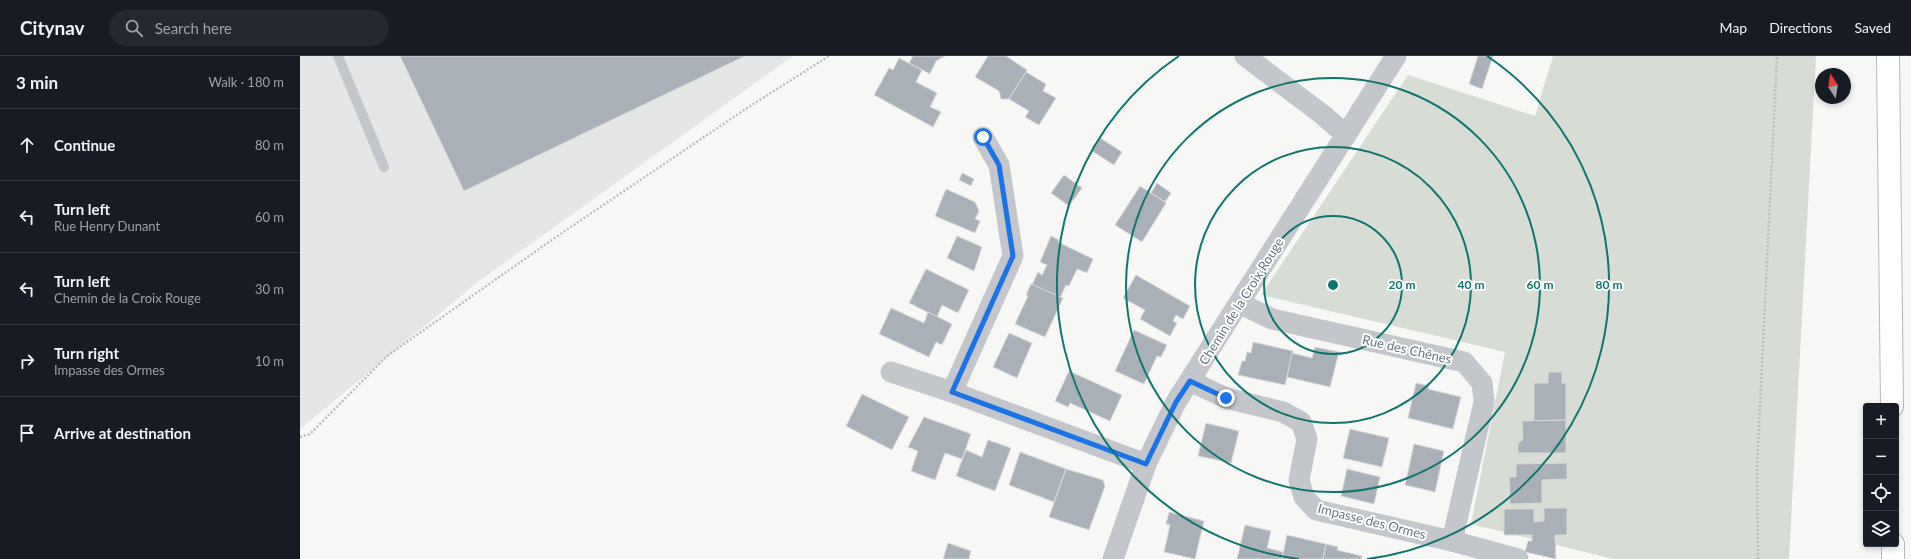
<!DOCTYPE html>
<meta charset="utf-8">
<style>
:root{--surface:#171b24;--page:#242831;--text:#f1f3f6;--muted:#9ea1a6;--line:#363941}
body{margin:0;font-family:Lato,sans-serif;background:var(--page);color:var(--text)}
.controls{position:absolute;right:12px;bottom:12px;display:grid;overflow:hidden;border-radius:4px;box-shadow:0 2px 6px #0003}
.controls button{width:36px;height:36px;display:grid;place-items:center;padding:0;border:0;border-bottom:1px solid var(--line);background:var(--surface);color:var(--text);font:20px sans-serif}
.compass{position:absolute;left:1515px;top:12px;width:36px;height:36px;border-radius:50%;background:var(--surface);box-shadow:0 2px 6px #0003;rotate:348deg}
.stop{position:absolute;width:12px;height:12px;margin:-9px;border:3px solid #1a73e8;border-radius:50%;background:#fff}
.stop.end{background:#1a73e8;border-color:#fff;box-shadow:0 1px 4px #0008}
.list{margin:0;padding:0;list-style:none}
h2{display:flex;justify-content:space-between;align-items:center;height:52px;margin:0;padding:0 16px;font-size:17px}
h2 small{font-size:13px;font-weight:400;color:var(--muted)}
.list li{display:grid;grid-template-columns:26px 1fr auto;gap:12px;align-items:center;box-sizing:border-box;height:72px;padding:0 16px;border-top:1px solid var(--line)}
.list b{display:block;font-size:15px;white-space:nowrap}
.list p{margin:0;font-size:13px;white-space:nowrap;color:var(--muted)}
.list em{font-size:13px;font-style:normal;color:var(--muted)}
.icon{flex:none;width:22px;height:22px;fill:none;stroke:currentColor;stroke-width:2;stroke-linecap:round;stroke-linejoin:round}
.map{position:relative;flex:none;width:1611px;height:503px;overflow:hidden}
header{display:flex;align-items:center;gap:24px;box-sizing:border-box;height:56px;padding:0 20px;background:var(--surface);border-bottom:1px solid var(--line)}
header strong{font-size:19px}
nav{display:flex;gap:22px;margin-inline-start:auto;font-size:14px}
.search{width:280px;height:36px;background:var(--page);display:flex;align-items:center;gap:10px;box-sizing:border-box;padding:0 14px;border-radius:22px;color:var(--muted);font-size:15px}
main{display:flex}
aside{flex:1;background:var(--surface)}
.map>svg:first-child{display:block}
.built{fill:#e5e7e6}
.green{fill:#d7ddd4}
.building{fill:#aab0b7;stroke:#d9d9d7}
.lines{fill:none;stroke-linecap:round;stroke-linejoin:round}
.trunk-casing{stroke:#b6b9bc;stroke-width:24}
.path{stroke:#bbbdc0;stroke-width:2.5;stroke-dasharray:2 2;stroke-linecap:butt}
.service{stroke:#c3c6ca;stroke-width:10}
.minor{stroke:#c3c6ca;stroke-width:21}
.trunk{stroke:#fff;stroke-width:22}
.route{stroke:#1a73e8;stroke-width:5}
.ring{fill:none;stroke:#0f766e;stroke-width:2}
.labels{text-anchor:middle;stroke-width:4;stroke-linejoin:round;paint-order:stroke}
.street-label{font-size:13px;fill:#687585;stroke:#fff}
.centre{fill:#0f766e;stroke:#fff;stroke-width:2}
.ring-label{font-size:12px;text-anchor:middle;font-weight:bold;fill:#0f766e;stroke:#fff;stroke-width:4;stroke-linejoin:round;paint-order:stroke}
</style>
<header>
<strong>Citynav</strong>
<div class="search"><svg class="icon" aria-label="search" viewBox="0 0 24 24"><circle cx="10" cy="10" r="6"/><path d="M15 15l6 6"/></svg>Search here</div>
<nav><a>Map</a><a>Directions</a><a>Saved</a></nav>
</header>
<main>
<aside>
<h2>3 min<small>Walk · 180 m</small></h2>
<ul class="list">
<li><svg class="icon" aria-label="ahead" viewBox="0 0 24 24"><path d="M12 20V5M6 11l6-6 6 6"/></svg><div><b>Continue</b></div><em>80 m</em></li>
<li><svg class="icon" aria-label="left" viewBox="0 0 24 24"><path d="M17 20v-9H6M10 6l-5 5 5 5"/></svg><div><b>Turn left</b><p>Rue Henry Dunant</p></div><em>60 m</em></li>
<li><svg class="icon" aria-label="left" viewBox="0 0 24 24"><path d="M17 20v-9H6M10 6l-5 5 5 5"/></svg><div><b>Turn left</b><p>Chemin de la Croix Rouge</p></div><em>30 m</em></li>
<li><svg class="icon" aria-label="right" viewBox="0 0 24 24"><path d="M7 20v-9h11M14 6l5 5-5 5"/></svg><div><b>Turn right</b><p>Impasse des Ormes</p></div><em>10 m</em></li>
<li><svg class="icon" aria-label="arrive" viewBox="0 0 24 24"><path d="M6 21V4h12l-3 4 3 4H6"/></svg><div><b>Arrive at destination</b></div></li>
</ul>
</aside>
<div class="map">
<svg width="1611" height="503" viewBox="0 0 1611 503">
<rect width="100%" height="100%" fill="#f7f8f5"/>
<!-- built -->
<path class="built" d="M0,0H493L178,226L0,373Z"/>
<!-- green -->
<path class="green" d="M1253,0H1516L1489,503H1313L1171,468L1205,296L961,239L1108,19L1235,60Z"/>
<!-- building -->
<g class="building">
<path d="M100,0H445L164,135Z"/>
<path d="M613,0H645L636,5L630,18L609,7Z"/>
<path d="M688,0H706L727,14L709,43H701L699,35L675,21Z"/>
<path d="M1178,0H1193L1182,33L1169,28Z"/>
<path d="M599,2L622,14L616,26L637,37L630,51L641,56L633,71L574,39L589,12L593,14Z"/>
<path d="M726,16L746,28L743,35L756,42L739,69L725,61L729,55L709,43Z"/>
<path d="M800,82L822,96L814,109L792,95Z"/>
<path d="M662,117L674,123L671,130L659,124Z"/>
<path d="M764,119L782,132L769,150L751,137Z"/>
<path d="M857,127L871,137L865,146L851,137Z"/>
<path d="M840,130L866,147L842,186L815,169Z"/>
<path d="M646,133L675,146L679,155L675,163L680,165L675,177L635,160Z"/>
<path d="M657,180L682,191L674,215L647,202Z"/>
<path d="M751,180L759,184L758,186L793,203L787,217L777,213L769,230L766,229L760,242L732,229L738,216L742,219L747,209L740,206Z"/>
<path d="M626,213L669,234L658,257L642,249L637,261L609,247Z"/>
<path d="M836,219L890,250L883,263L876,259L873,265L877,267L870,280L840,263L845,254L823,242Z"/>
<path d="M731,228L763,242L745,281L715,268L728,240L726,239Z"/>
<path d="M591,252L624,267L628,256L652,268L642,289L636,286L629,301L579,278Z"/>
<path d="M834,274L867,289L861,301L857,300L844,328L815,315Z"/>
<path d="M709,277L732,287L717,322L693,311Z"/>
<path d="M953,286L993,295L985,329L938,319L942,305H945L947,296L951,297Z"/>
<path d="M1015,291L1039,296L1030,331L987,321L992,297L1012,302Z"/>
<path d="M769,315L822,339L810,365L770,347L768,351L755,345Z"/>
<path d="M1248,316H1262V327H1266V364L1234,365V327H1248Z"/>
<path d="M1116,327L1129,330L1128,333L1161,341L1153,373L1108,362Z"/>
<path d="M562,338L609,361L592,394L546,370Z"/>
<path d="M624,361L671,378L662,403L645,397L635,424L611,415L618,395L608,391Z"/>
<path d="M1266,364V397H1218V388L1223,383L1222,365Z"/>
<path d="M906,367L939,375L931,407L898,400Z"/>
<path d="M1050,373L1089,382L1082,411L1043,402Z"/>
<path d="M688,384L711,392L695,435L656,420L666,394L682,401Z"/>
<path d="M1114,388L1144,395L1135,436L1105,429Z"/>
<path d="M720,396L766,413L754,446L709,429Z"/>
<path d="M1267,407V423L1242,424V447L1210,448L1209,421H1216V408Z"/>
<path d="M766,413L803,424L805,430L789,474L749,461Z"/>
<path d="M1047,413L1080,421L1074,448L1041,440Z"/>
<path d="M1244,452H1267V479H1255L1256,503L1225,496L1228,485H1232V479H1204V453H1234V466L1244,465Z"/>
<path d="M869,456L904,465L895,503L864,496L870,469L866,468Z"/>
<path d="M945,469L971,475L967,492L983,496L982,503H937Z"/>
<path d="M987,479L1026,488L1023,503H982Z"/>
<path d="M648,487L671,495L669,503H643Z"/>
<path d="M1026,488L1038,491L1037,494L1062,500L1061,503H1023Z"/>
</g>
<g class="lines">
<!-- trunk casing -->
<g class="trunk-casing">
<g id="trunk">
<path d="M1588,0L1592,350"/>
<path d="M1593,488V503"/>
</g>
</g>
<!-- path -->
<g class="path">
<path d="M0,381L10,378L87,300L256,181L444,54L529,0"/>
<path d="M1458,503L1457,411L1477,0"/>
</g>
<!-- service -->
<path class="service" d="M38,0L84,111"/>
<!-- minor -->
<g class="minor">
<path d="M945,0L1023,59L1046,79"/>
<path d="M939,247L972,263L1164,306L1182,327L1184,346L1152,485"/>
<path d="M591,316L652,336L846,408"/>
<path d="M890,325L926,342L983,356L1001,366L1007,383L999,424L1004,441L1016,454L1152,485L1218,503"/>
<path d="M652,336L713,200L699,109L683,81"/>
<path d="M813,503L846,408L876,346L1096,0"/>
</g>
<!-- trunk -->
<use href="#trunk" class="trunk"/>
</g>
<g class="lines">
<!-- route -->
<path class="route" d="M683,81L699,109L713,200L652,336L846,408L876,346L890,325L926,342"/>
</g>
<!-- distance rings -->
<g class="ring">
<circle cx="1033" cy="229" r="69"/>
<circle cx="1033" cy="229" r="138"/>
<circle cx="1033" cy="229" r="207"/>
<path d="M999 503A276 276 0 0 1 879 0M1187 0A276 276 0 0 1 1067 503"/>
</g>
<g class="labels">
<!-- street labels -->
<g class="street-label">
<text transform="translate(941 245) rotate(-58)" y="5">Chemin de la Croix Rouge</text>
<text transform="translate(1107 293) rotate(13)" y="5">Rue des Chênes</text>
<text transform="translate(1072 465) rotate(14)" y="5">Impasse des Ormes</text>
</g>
</g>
<circle cx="1033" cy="229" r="6" class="centre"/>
<g class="ring-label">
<text x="1102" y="233">20 m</text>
<text x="1171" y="233">40 m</text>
<text x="1240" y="233">60 m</text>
<text x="1309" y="233">80 m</text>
</g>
</svg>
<div class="controls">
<button>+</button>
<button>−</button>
<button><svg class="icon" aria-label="locate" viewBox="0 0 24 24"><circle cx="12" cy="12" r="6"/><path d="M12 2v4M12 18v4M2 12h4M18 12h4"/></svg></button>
<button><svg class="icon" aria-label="layers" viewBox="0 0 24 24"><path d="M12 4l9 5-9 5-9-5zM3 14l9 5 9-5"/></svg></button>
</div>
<svg class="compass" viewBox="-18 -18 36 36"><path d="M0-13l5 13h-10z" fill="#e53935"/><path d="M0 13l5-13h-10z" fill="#9ea1a6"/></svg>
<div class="stop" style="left:683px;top:81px"></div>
<div class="stop end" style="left:926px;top:342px"></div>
</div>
</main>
